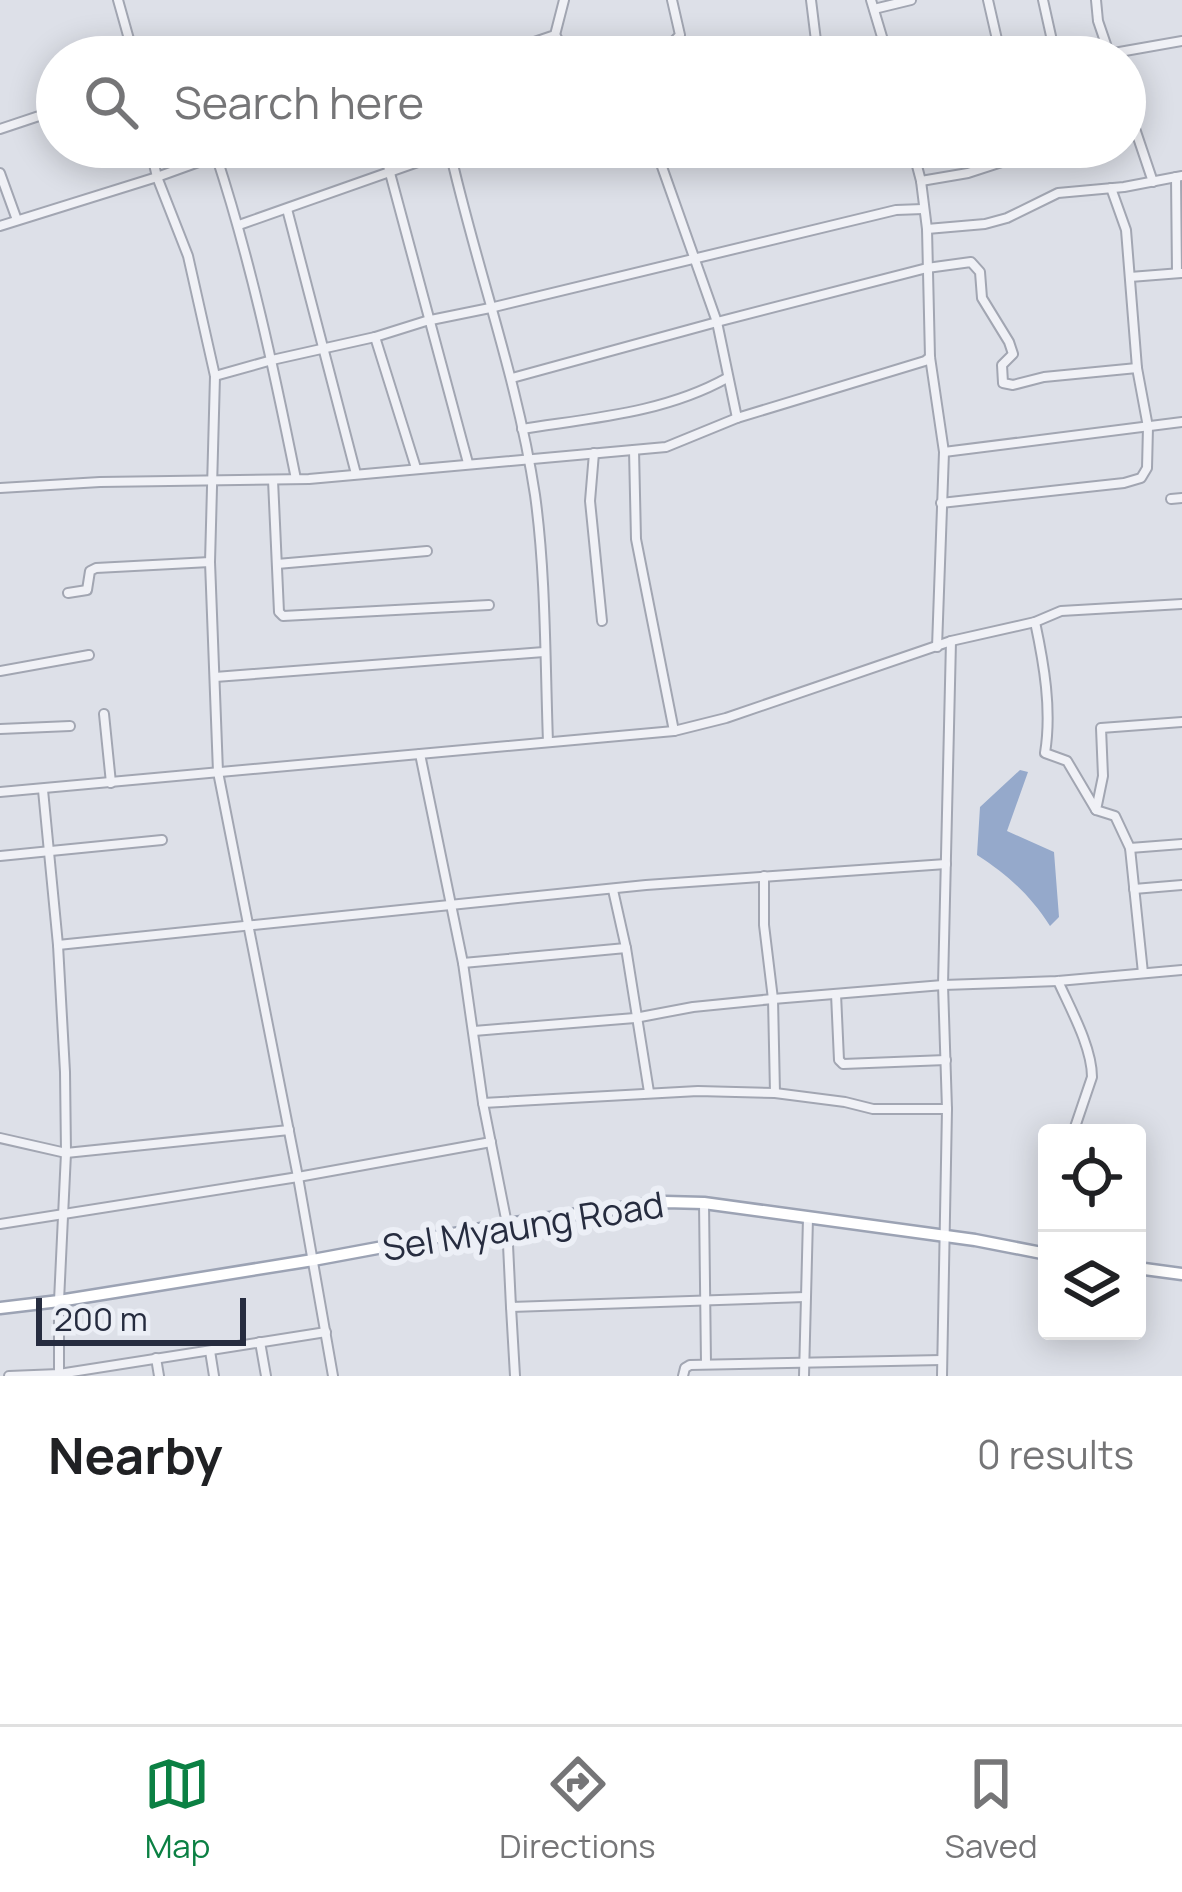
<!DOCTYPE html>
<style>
:root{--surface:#fff;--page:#f6f6f6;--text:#202124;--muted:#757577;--line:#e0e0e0;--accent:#0b8043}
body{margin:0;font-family:Manrope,sans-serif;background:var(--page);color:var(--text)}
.controls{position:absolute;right:36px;bottom:36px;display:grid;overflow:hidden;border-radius:12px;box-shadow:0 6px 30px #0003}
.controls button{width:108px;height:108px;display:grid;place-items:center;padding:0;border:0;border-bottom:3px solid var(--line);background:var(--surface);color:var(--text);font:60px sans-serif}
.scale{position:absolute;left:36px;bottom:30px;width:210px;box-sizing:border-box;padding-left:12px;border:6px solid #262c3f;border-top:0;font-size:33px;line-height:42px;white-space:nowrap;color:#262c3f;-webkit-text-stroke:9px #eceff6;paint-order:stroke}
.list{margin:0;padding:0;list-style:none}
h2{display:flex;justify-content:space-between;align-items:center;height:156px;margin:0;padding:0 48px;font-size:51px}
h2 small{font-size:39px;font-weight:400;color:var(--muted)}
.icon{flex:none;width:66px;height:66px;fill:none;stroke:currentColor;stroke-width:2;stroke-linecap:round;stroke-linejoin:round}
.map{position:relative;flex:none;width:1182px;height:1376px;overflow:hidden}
.search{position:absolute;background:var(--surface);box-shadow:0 6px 30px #0003;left:36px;right:36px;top:36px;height:132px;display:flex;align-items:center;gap:30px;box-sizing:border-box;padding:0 42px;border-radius:66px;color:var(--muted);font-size:45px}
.sheet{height:348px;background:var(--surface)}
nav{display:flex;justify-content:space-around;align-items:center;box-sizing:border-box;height:168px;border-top:3px solid var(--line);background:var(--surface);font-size:33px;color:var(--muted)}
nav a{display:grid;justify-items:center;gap:6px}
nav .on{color:var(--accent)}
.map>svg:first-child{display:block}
.water{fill:#95a9cb}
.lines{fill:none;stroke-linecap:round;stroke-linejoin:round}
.minor-casing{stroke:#a2a6b2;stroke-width:12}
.major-casing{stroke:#9ca3b4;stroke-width:15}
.minor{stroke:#f0f1f6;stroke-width:8}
.major{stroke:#fff;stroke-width:10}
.labels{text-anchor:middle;stroke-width:12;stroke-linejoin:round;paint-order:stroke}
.street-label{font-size:36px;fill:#262c3f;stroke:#eceff6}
</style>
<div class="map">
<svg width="1182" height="1376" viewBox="0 0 1182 1376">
<rect width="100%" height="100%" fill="#dde0e8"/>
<!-- water -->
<path class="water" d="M1020,770L1028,772L1007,831L1054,852L1059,917L1050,926C1030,895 1008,875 977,855L980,807Z"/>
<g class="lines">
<!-- minor casing -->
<g class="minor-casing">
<g id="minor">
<path d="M118,0L134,57"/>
<path d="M811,0L818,57"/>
<path d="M871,0L888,57"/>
<path d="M988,0L1001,57"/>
<path d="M1043,0L1051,36"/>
<path d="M1096,0L1098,21L1110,56"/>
<path d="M874,9L911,0"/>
<path d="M555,35L569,57"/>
<path d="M490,57L555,35L564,0"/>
<path d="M658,57L680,35L672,0"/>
<path d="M1091,57L1182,41"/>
<path d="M1125,99L1153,182"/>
<path d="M0,129L57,110"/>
<path d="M150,147L157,177L188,256L215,376L210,562L218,772L298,1177L333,1376"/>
<path d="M383,147L468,463"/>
<path d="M449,147C475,264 517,376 535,495C546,574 545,662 548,742"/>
<path d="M655,147L717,322L737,418"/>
<path d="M912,147L921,181L927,229L930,357L944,452L937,647"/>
<path d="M216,155C251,262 274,370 296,479"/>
<path d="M0,173L17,220"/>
<path d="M1176,177L1177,273"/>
<path d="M921,181L968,173L1048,147"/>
<path d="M287,209L356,474"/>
<path d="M239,225L449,151"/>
<path d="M0,226L157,177L240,147"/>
<path d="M927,229L985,224L1007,218L1058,193L1124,187L1182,176"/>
<path d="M1130,277L1181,273"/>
<path d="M375,337L416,468"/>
<path d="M215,376L272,360L375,337L426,321L490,308L896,210L923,209"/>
<path d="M512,378L717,322L927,268L971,262L980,272L982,298L1009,342L1013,354L1002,365L1003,383L1013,385L1044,377L1137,368"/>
<path d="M522,429C592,418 664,413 727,378"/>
<path d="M634,450L636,539L674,731"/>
<path d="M944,452L1182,422"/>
<path d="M594,453L590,501L602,621"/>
<path d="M273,480L279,612L283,616L489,605"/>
<path d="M0,488L100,482L309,479L666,447L737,418L925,361L930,357"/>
<path d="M1171,499L1182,498"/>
<path d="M941,503L1124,483L1141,478L1147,468L1148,427L1137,368L1126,230L1111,188"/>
<path d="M277,564L427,551"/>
<path d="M68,593L87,590L90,571L96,568L210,562"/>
<path d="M1035,622C1044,664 1052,710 1045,753L1067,761L1096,810"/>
<path d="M0,671L89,655"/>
<path d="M215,677L544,652"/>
<path d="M104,714L111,783"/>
<path d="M0,729L70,726"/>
<path d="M420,754L463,963L483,1103L507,1224L511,1307L805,1297"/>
<path d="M43,790L58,945L65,1072L66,1153L59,1301V1376"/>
<path d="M0,792L674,731L726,718L951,641L1035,622L1061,611L1182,604"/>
<path d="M1130,848L1182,844"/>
<path d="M0,856L162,840"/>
<path d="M764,876V925L773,999L775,1093"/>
<path d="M1134,889L1182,885"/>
<path d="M613,890L626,948L649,1092"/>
<path d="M58,945L646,885L946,864"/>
<path d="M463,963L626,948"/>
<path d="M1143,973L1130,848L1115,816L1096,810L1103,776L1101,728L1182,722"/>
<path d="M1058,981C1070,1008 1092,1047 1092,1077L1073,1133"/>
<path d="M836,994L839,1060L843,1064L946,1060"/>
<path d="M474,1031L635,1018L693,1007L773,999L943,985L1058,981L1182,970"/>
<path d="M483,1103L698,1091L775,1093L845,1102L873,1109H947"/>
<path d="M0,1138L66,1153L289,1130"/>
<path d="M704,1203L706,1364"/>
<path d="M0,1224L298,1177L491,1142"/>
<path d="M511,1307L515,1376"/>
<path d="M260,1342L266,1376"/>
<path d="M210,1351L214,1376"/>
<path d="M156,1358L159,1376"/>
<path d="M9,1376L59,1374L326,1332"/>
<path d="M683,1376L685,1368L690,1365L942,1360"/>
<path d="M804,1376L808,1218"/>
<path d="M942,1376L947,1109L943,985L951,641"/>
</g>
</g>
<!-- major casing -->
<g class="major-casing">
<g id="major">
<path d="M1137,1268L1182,1274"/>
<path d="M0,1308L59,1301L313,1260L507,1224L665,1202L704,1203L975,1240L1047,1254"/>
</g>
</g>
<!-- minor -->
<use href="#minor" class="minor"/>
<!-- major -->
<use href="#major" class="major"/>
</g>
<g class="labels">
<!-- street labels -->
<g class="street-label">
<text transform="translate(523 1226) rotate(-9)" y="13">Sel Myaung Road</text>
</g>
</g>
</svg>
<div class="controls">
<button><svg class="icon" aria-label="locate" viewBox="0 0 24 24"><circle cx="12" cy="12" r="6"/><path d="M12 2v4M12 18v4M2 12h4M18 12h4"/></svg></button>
<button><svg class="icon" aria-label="layers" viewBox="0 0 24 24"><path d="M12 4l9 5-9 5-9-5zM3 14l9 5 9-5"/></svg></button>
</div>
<div class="scale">200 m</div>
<div class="search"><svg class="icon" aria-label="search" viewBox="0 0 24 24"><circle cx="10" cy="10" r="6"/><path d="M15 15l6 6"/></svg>Search here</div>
</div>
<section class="sheet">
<h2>Nearby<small>0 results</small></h2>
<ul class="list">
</ul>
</section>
<nav>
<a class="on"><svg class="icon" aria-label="map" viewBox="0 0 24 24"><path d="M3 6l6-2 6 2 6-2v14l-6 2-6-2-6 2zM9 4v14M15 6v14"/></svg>Map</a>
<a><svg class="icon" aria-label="directions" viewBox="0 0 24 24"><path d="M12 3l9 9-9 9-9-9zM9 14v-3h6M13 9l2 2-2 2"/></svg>Directions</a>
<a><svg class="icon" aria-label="saved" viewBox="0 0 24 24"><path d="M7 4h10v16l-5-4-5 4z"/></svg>Saved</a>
</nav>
